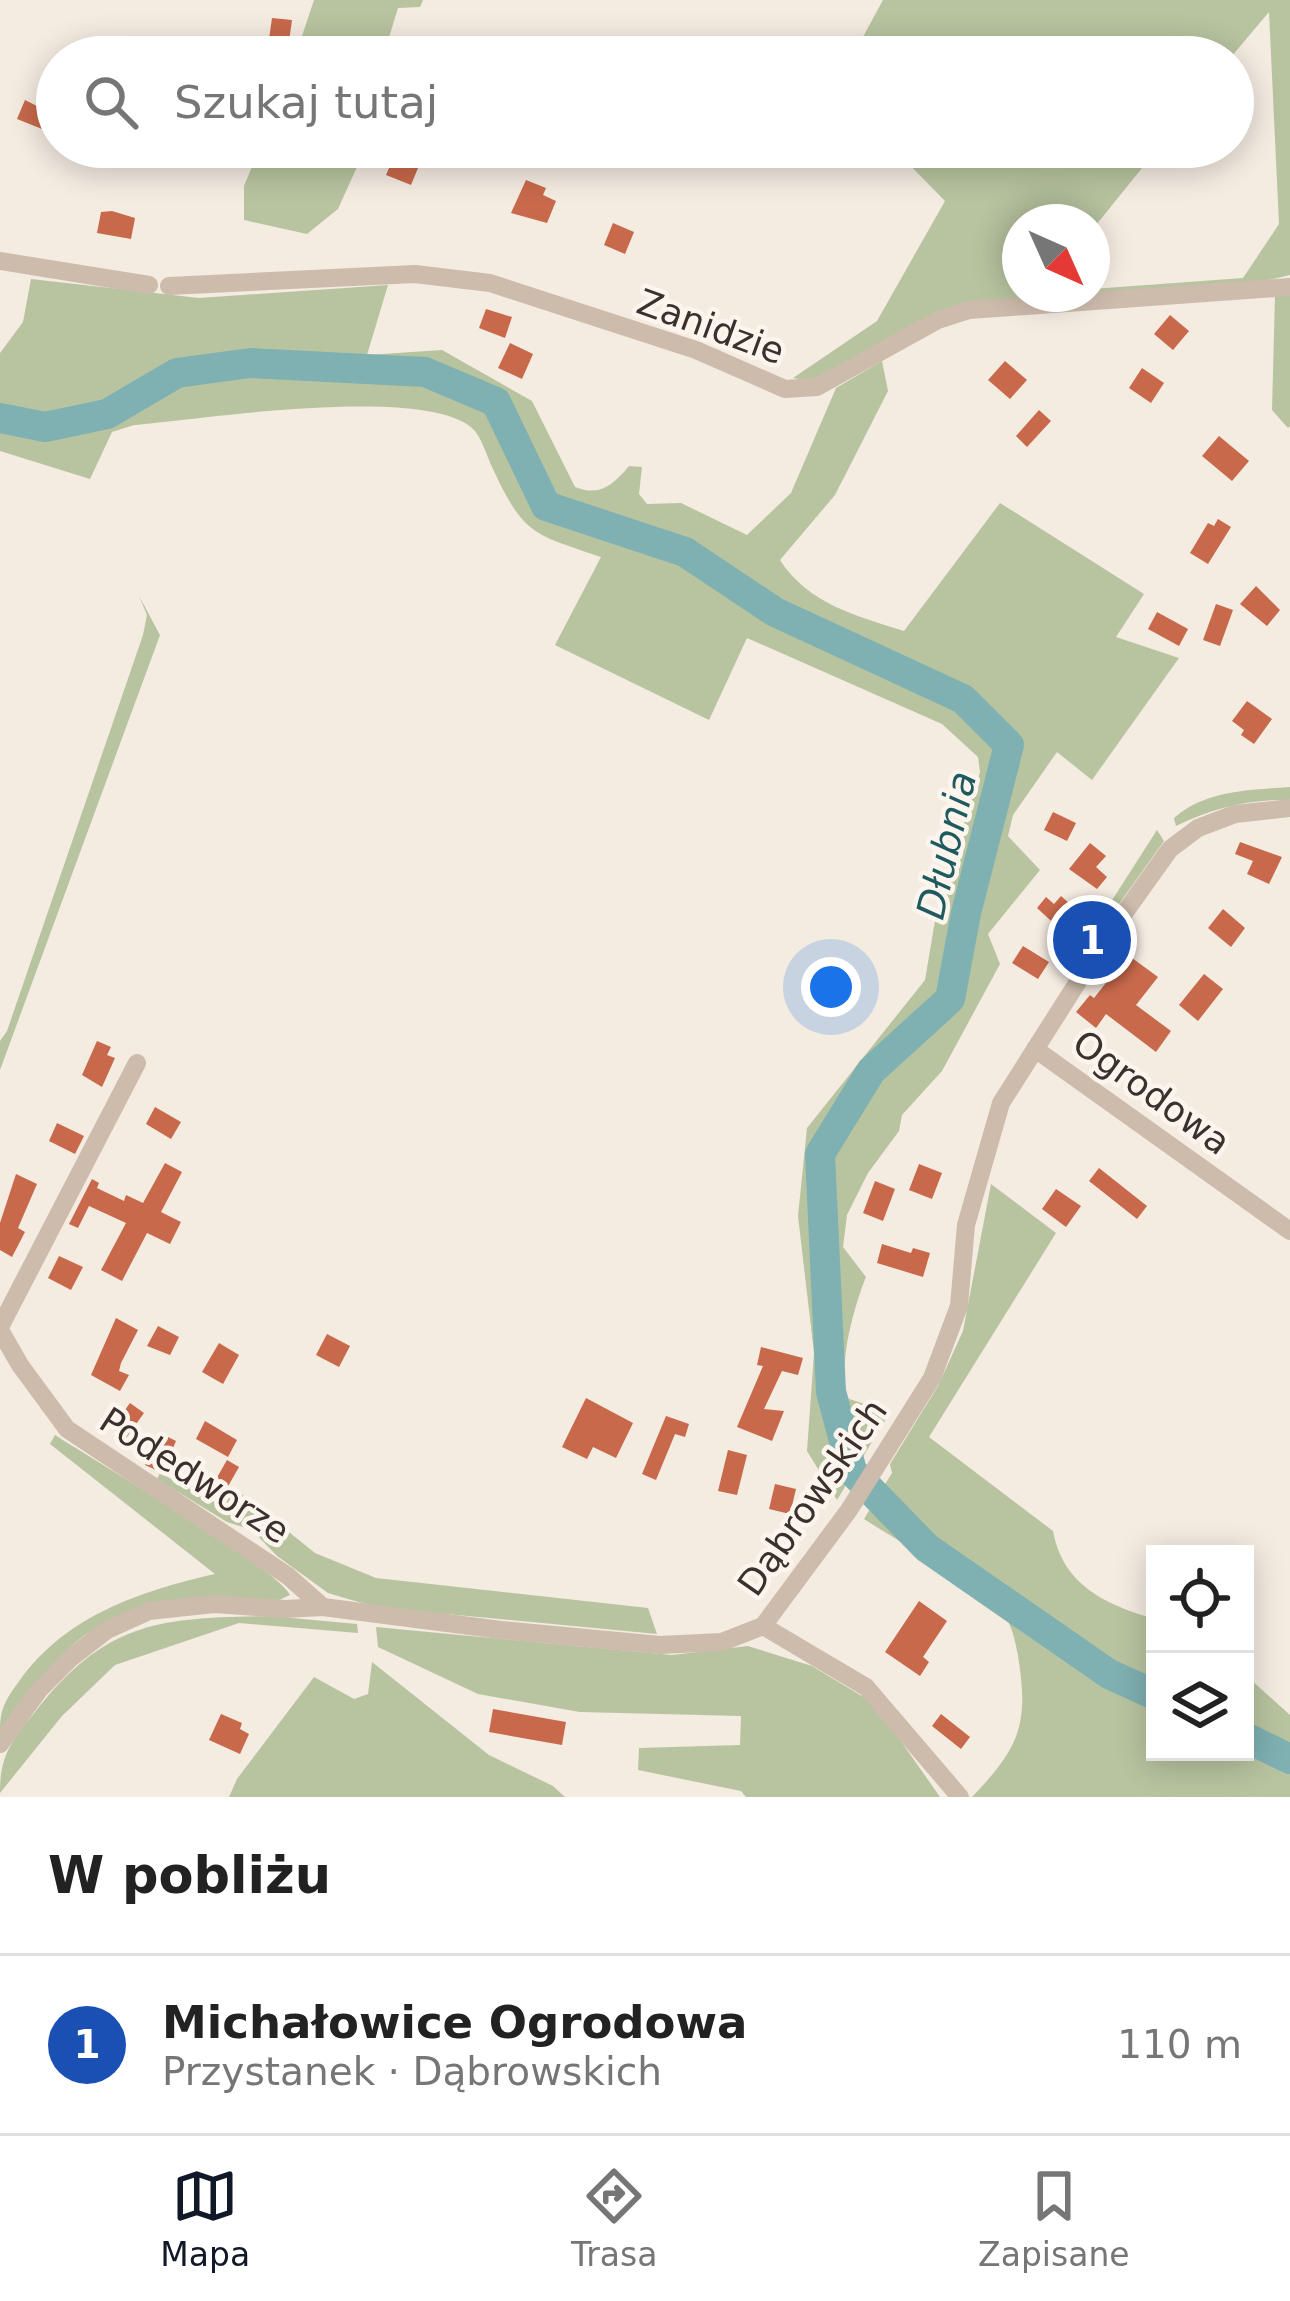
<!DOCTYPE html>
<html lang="pl">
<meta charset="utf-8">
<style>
:root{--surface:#fff;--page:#f6f6f6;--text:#222;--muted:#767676;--line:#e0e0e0;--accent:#111827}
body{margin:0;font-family:"DejaVu Sans",sans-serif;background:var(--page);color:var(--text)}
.controls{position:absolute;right:36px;bottom:36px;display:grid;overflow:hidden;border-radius:0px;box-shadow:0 6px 30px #0003}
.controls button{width:108px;height:108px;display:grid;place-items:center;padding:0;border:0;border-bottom:3px solid var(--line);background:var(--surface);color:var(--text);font:60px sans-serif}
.compass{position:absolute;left:1002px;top:204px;width:108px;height:108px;border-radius:50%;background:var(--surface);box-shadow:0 6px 30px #0003;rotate:135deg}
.you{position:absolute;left:831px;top:987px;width:42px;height:42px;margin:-30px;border:9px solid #fff;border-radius:50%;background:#1a73e8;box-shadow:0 0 0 18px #1a73e833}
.badge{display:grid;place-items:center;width:78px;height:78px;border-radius:50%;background:var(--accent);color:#fff;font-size:39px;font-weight:700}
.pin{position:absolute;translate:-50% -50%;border:6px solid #fff;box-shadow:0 3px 12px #0006}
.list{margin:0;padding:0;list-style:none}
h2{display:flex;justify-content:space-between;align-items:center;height:156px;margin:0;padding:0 48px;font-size:51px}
h2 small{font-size:39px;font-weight:400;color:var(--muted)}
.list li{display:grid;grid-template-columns:78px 1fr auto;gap:36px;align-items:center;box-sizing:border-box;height:180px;padding:0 48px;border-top:3px solid var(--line)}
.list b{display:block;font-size:45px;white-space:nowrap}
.list p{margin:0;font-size:39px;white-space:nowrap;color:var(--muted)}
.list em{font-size:39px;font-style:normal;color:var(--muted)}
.icon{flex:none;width:66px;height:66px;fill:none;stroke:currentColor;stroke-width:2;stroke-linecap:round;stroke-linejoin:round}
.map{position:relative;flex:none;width:1290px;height:1797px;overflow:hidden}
.search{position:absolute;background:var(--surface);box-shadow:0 6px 30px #0003;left:36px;right:36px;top:36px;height:132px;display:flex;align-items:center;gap:30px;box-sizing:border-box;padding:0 42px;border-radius:66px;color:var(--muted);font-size:45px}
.sheet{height:336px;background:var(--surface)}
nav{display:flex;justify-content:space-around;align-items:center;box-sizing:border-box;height:168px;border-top:3px solid var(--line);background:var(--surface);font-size:33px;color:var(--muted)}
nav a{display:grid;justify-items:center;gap:6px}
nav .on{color:var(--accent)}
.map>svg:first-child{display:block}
.green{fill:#b8c4a0}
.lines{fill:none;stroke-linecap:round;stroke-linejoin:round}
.river{stroke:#7fb0b2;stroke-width:30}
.building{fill:#c8694b}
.minor{stroke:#cdbbac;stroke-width:18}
.labels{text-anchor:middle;stroke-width:9;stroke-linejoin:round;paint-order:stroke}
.street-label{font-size:36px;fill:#3b302b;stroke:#fbf5ee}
.water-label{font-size:39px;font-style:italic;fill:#1f5a5e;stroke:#fbf5ee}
</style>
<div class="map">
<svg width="1290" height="1797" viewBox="0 0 1290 1797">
<rect width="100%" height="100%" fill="#f4ebe1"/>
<!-- green -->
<g class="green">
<path d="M314,0H423L420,7L398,8L383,57H295Z"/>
<path d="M883,0H1290V275L1234,288L1000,300L818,382L793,378L877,321L945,201L892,147H1159L1092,230V222H1020V294H1092V289L1243,278L1279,224L1269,12L1231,57H852Z"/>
<path d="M260,147H366L338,209L307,234L244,220V186Z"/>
<path d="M31,279L199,298L388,285L367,355L442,350L532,401L575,487C600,497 613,485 629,466L642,467L639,494L647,504L681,503L747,535L791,493L836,388L882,361L888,391L835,495L780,560C808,604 857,616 904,631L1000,503L1144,594L1116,637L1179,658L1092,780L1057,752L1013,815L1008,836L1040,870L988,934L1000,964L942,1071L902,1115L899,1131L868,1173L847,1215L843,1247L866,1277C854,1306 836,1370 849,1399L890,1412L837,1500L807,1451L814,1353L798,1216L807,1128L925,980L936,915L980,772L978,757L942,724L747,638L709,720L555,645L601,557C534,534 524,536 493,469C487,457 482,437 472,428C422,385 203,419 134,425L112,432L90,479L0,451V353L23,322Z"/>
<path d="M1290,295V426L1288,428L1272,410L1275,296Z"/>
<path d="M139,596L160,635L0,1070V1041L7,1031L143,635L147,615Z"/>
<path d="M1290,787V800C1249,799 1213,808 1176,826L1174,818C1206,790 1249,790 1290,787Z"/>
<path d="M1157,830L1164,841L1096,936L1091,933Z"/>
<path d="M991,1184L1056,1233L929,1437L1053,1531C1063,1586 1107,1605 1155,1619V1752H1245V1678L1251,1680L1290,1715V1797H972C1020,1747 1029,1724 1018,1656C1015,1638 1010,1617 996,1605C961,1574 904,1545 864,1519L892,1473L890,1464L938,1386L963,1331Z"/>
<path d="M55,1435C92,1459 278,1569 290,1595L279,1600C202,1595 126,1594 66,1651C41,1674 21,1705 0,1731C0,1708 6,1699 20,1680C66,1616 140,1591 215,1574L50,1444Z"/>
<path d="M160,1473L222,1506L234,1488L315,1553L376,1578L648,1608L657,1634L383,1608L355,1601L328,1593L277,1556L252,1530L227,1522L157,1479Z"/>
<path d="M270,1616L357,1624L358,1633L239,1623L115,1665L62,1716L0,1793C0,1755 11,1742 35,1712C107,1620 160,1618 270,1616Z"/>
<path d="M376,1627L672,1655L748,1646L812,1666L875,1704L940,1797H746L741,1791L638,1770L639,1748L740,1745L741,1716L580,1712L478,1694L378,1647Z"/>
<path d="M372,1662L489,1755L553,1786L565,1797H229L237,1779L314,1677L354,1699L368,1694Z"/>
</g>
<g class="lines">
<!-- river -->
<g class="river">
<path d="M0,418L45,427L107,414L177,373L250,363L425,372L496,402L546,506L685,552L775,612L963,699L1009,745L966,913L950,999L871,1071L820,1154L831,1392L852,1471L927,1548L1109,1674L1155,1695"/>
<path d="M1245,1737L1290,1759"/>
</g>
</g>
<!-- building -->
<g class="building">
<path d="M272,18L292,20L288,49L268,46Z"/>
<path d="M25,100L57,116V135L17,119Z"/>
<path d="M376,147L395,152L401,147L423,156L411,185L386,175L389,168L370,161Z"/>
<path d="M526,180L546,188L543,195L556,201L547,223L511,213Z"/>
<path d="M112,211L135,218L131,239L97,233L101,212Z"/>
<path d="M613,223L634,232L625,254L604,245Z"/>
<path d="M486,309L512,317L505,338L479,328Z"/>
<path d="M1170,315L1189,331L1173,350L1154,334Z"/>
<path d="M510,343L533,354L522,379L498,368Z"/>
<path d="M1005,361L1027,380L1010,399L988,380Z"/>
<path d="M1142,368L1164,383L1151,403L1129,388Z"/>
<path d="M1039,410L1051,421L1027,447L1016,436Z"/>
<path d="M1219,436L1249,461L1232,481L1202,456Z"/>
<path d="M1218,519L1231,527L1208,564L1190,553L1208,523L1214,526Z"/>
<path d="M1256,586L1280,610L1267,626L1240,604Z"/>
<path d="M1216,604L1233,610L1220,646L1203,640Z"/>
<path d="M1157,612L1188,629L1179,646L1148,629Z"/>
<path d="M1247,701L1272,719L1254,744L1241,735L1244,730L1232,721Z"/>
<path d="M1053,812L1076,823L1067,841L1044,830Z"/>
<path d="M1240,842L1282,857L1269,884L1247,874L1253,861L1235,854Z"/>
<path d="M1090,843L1106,856L1096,867L1107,877L1097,889L1069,869Z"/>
<path d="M1061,896L1079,912L1062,931L1037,908L1046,897L1054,904Z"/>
<path d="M1223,909L1245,928L1231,947L1208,928Z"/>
<path d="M1023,946L1049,962L1038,979L1012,963Z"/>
<path d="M1128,955L1158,977L1136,1005L1171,1031L1156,1052L1106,1014L1096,1028L1076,1012L1090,995L1094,998Z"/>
<path d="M1204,974L1223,989L1198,1021L1179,1005Z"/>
<path d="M97,1041L111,1047L107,1055L115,1058L102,1087L82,1075Z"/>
<path d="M155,1107L181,1122L171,1139L146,1124Z"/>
<path d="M57,1123L84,1136L75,1154L49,1141Z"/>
<path d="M165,1163L182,1172L161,1212L181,1222L170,1244L147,1233L122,1281L101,1270L126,1223L89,1206L78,1228L69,1224L92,1179L99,1183L97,1188L124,1201L126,1195L143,1203Z"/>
<path d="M919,1164L942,1173L932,1199L909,1190Z"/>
<path d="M1099,1168L1147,1206L1137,1219L1089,1181Z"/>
<path d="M16,1174L37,1184L18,1228L25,1232L12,1257L0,1250V1223Z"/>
<path d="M875,1181L895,1189L883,1221L863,1213Z"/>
<path d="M1056,1189L1081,1206L1066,1227L1042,1209Z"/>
<path d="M882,1244L911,1253L913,1248L930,1253L923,1277L877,1263Z"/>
<path d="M59,1256L83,1267L71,1290L48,1278Z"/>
<path d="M116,1318L138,1330L121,1363L119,1371L129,1375L120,1391L91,1375Z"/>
<path d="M158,1326L179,1337L170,1355L147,1346Z"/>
<path d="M327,1334L350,1346L339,1367L316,1355Z"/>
<path d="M219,1343L239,1355L223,1384L202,1372Z"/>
<path d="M761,1347L803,1358L798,1375L782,1371L764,1409L784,1411L772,1441L737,1427L763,1366L757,1365Z"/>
<path d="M586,1398L633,1423L616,1458L593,1447L587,1459L562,1447Z"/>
<path d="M130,1403L144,1413L126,1438L112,1428Z"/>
<path d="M666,1416L689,1424L685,1437L675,1434L656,1480L642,1474Z"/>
<path d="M205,1421L237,1440L228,1457L196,1439Z"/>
<path d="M160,1433L176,1441L169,1457L163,1455L156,1470L145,1465Z"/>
<path d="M728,1450L747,1455L737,1495L718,1491Z"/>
<path d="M227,1460L239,1467L219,1502L207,1495Z"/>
<path d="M775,1484L796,1489L790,1514L769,1509Z"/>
<path d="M919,1601L947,1621L923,1657L929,1662L920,1676L885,1652Z"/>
<path d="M493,1709L566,1722L562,1745L489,1732Z"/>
<path d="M221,1714L242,1723L240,1729L249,1734L240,1754L209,1740Z"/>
<path d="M941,1714L970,1737L961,1749L932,1726Z"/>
</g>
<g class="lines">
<!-- minor -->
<g class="minor">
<path d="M0,261L149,285"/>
<path d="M169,286L415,274L490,283L696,350L785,389L817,387L938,320L969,310L1290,287"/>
<path d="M1035,1049L1290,1231"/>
<path d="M0,1327L137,1063"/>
<path d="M0,1330L20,1365L67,1429L288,1576L323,1607"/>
<path d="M763,1626L866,1687L960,1797"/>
<path d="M0,1744L39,1690L72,1657L107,1630L149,1611L214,1604L285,1609L323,1607L501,1630L660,1645L722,1642L763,1626L849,1510L932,1378L959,1306L966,1225L1001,1103L1100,947L1170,849L1198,828L1235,814L1290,808"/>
</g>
</g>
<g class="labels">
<!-- street labels -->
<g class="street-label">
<text transform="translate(711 326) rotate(20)" y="13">Zanidzie</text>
<text transform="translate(1152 1092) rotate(36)" y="13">Ogrodowa</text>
<text transform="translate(195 1475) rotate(33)" y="13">Podedworze</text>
<text transform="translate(812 1497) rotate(-55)" y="13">Dąbrowskich</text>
</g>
<!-- water labels -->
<g class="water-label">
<text transform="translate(946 845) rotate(-77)" y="14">Dłubnia</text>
</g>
</g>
</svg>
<div class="controls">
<button><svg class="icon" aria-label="locate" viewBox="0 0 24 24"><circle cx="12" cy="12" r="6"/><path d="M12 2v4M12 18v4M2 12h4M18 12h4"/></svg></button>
<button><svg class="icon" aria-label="layers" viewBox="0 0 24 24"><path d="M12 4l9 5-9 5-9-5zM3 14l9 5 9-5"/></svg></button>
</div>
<svg class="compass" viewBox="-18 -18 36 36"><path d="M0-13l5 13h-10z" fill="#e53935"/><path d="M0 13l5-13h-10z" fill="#767676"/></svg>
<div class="you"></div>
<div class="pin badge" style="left:1092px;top:940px;background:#1a4fb4">1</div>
<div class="search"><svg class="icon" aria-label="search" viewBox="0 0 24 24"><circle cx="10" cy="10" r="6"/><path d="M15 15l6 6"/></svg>Szukaj tutaj</div>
</div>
<section class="sheet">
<h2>W pobliżu<small></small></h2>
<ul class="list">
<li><span class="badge" style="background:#1a4fb4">1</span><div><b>Michałowice Ogrodowa</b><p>Przystanek · Dąbrowskich</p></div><em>110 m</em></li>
</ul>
</section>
<nav>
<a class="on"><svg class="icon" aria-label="map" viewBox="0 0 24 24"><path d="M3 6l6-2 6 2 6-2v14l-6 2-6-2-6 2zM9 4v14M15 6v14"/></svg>Mapa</a>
<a><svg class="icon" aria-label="directions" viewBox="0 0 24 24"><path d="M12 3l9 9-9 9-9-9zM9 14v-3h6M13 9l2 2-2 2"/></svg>Trasa</a>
<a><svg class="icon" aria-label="saved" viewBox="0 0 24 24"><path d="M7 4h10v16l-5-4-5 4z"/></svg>Zapisane</a>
</nav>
